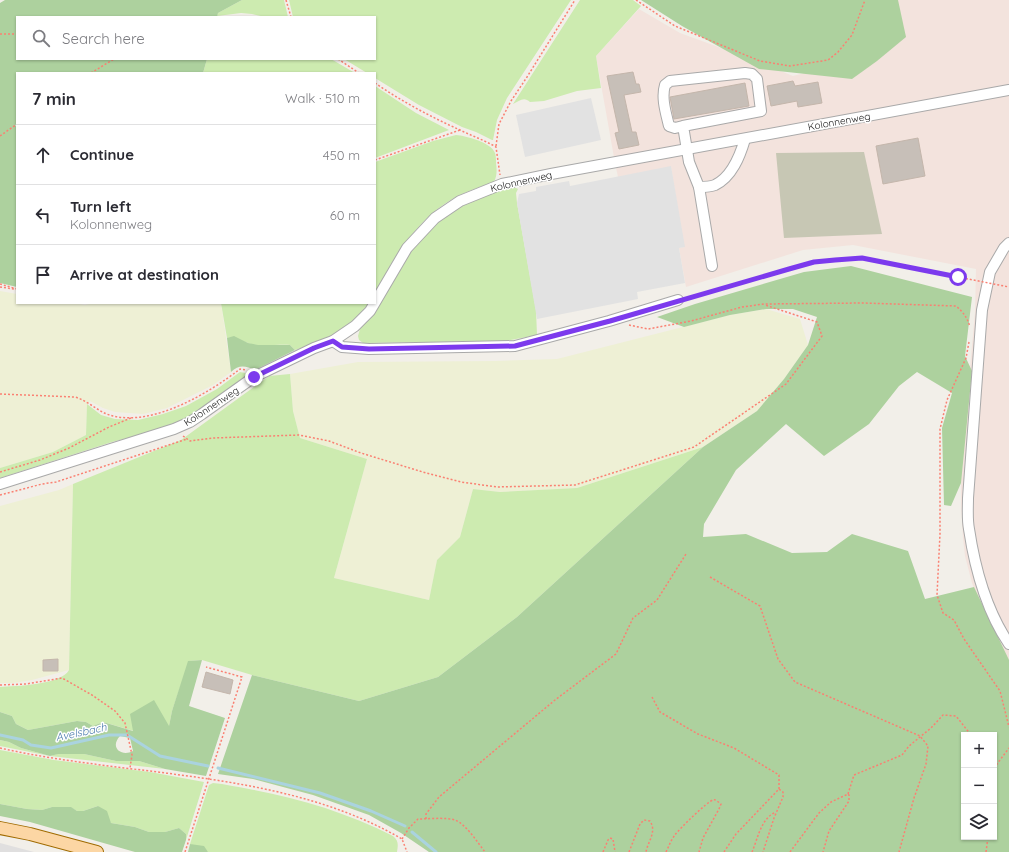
<!DOCTYPE html>
<meta charset="utf-8">
<style>
:root{--surface:#fff;--page:#f7f7f7;--text:#2b2b33;--muted:#7c7c81;--line:#e1e1e2}
body{margin:0;font-family:Quicksand,sans-serif;background:var(--page);color:var(--text)}
.controls{position:absolute;right:12px;bottom:12px;display:grid;overflow:hidden;border-radius:0px;box-shadow:0 1px 3px #0004}
.controls button{width:36px;height:36px;display:grid;place-items:center;padding:0;border:0;border-bottom:1px solid var(--line);background:var(--surface);color:var(--text);font:20px sans-serif}
.stop{position:absolute;width:12px;height:12px;margin:-9px;border:3px solid #7c3aed;border-radius:50%;background:#fff}
.stop.end{background:#7c3aed;border-color:#fff;box-shadow:0 1px 4px #0008}
.list{margin:0;padding:0;list-style:none}
h2{display:flex;justify-content:space-between;align-items:center;height:52px;margin:0;padding:0 16px;font-size:17px}
h2 small{font-size:13px;font-weight:400;color:var(--muted)}
.list li{display:grid;grid-template-columns:26px 1fr auto;gap:12px;align-items:center;box-sizing:border-box;height:60px;padding:0 16px;border-top:1px solid var(--line)}
.list b{display:block;font-size:15px;white-space:nowrap}
.list p{margin:0;font-size:13px;white-space:nowrap;color:var(--muted)}
.list em{font-size:13px;font-style:normal;color:var(--muted)}
.icon{flex:none;width:22px;height:22px;fill:none;stroke:currentColor;stroke-width:2;stroke-linecap:round;stroke-linejoin:round}
.map{position:relative;flex:none;width:1009px;height:852px;overflow:hidden}
.search{position:absolute;background:var(--surface);box-shadow:0 1px 3px #0004;left:16px;top:16px;width:360px;height:44px;display:flex;align-items:center;gap:10px;box-sizing:border-box;padding:0 14px;border-radius:0px;color:var(--muted);font-size:15px}
.panel{position:absolute;background:var(--surface);box-shadow:0 1px 3px #0004;left:16px;top:72px;width:360px;height:232px;border-radius:0px}
.map>svg:first-child{display:block}
.residential{fill:#e0dfdf}
.military{fill:#f3e3dd}
.construction{fill:#c7c7b4}
.farmland{fill:#eef0d5}
.grass{fill:#cdebb0}
.forest{fill:#add19e;fill-rule:evenodd}
.parking{fill:#e2e2e2}
.lines{fill:none;stroke-linecap:round;stroke-linejoin:round}
.stream{stroke:#aad3df;stroke-width:3}
.building{fill:#c7bfb8;stroke:#c4b6ab}
.minor-casing{stroke:#a9a9a9;stroke-width:12}
.major-casing{stroke:#a06b00;stroke-width:14}
.path{stroke:#fa8072;stroke-width:1.5;stroke-dasharray:2 2;stroke-linecap:butt}
.minor{stroke:#fff;stroke-width:10}
.major{stroke:#fcd6a4;stroke-width:12}
.path-bridge{stroke:#fa8072;stroke-width:1.5;stroke-dasharray:2 2;stroke-linecap:butt}
.route{stroke:#7c3aed;stroke-width:5}
.labels{text-anchor:middle;stroke-width:3;stroke-linejoin:round;paint-order:stroke}
.street-label{font-size:10px;fill:#222;stroke:#fff}
.water-label{font-size:11px;font-style:italic;fill:#4a7aab;stroke:#fff}
</style>
<div class="map">
<svg width="1009" height="852" viewBox="0 0 1009 852">
<rect width="100%" height="100%" fill="#f2efe9"/>
<!-- residential -->
<path class="residential" d="M0,843L34,852H0Z"/>
<!-- military -->
<path class="military" d="M881,0H1009V665L987,626L972,583L965,556L963,538L961,503V469L975,312L976,269L853,245L803,250L686,287L679,248L684,247L671,167L618,177L615,163L596,56L639,9L680,33L754,60L793,76L832,66Z"/>
<!-- construction -->
<path class="construction" d="M864,152L882,234L784,238L776,153Z"/>
<!-- farmland -->
<g class="farmland">
<path d="M0,291L17,294V303H73L85,305L94,303H221L231,372L213,385L167,408L143,414L115,412L103,408L90,401L87,404L86,435L53,452L0,468Z"/>
<path d="M766,309L800,319L808,345L784,379L757,411L703,447L577,488L500,492L473,489L460,537L437,560L429,600L334,578L367,459L300,438L293,411L290,374L358,362L495,361L557,359L730,315Z"/>
<path d="M73,484L69,670L32,680L13,683H0V506L59,490Z"/>
</g>
<!-- grass -->
<g class="grass">
<path d="M242,0H284L288,17H265L252,14L241,13L217,16L218,13Z"/>
<path d="M289,0H571L507,98L497,120L493,140H492L476,132L462,127L419,105L375,78V73H367L344,59H375V17H293Z"/>
<path d="M580,0H633L641,6L596,56L601,88L577,91L544,101L530,102C524,96 519,101 513,104Z"/>
<path d="M207,59H331L355,73H203Z"/>
<path d="M375,86L416,113L449,130L375,158Z"/>
<path d="M456,135C466,136 491,142 495,153C496,156 496,160 496,163C497,170 497,176 494,182C480,187 467,191 454,198C427,213 407,239 391,264C385,274 381,285 375,294V162L433,141Z"/>
<path d="M514,187L518,189L516,193L517,203L536,310L537,335L505,341L363,343L359,340L358,336L360,329C380,304 394,275 412,250C435,216 474,196 514,187Z"/>
<path d="M221,303H369C349,329 326,340 295,350L290,345C276,344 261,348 248,343C239,340 237,336 227,338Z"/>
<path d="M240,372L245,373L248,376L190,418L162,429L112,442L0,478V468L53,452L86,435L87,404L101,415L115,419L138,420L163,414L186,406L217,389Z"/>
<path d="M290,374L293,411L300,438L367,459L334,578L429,600L437,560L460,537L473,489L500,492L577,488L703,447L517,617L438,677L359,701L252,675L202,660L189,661L172,711L169,726L134,731L103,722L93,726L86,722L77,721L28,730L16,724L12,716L0,712V687C15,686 61,685 69,670L73,484L181,440L269,376Z"/>
<path d="M0,740L9,742L21,748L50,756L57,754H84L116,761H139L165,769L50,756L0,746Z"/>
<path d="M0,750L54,760L150,772L204,782L186,840V834L179,828L165,832H149L135,827L111,823L98,806L83,811H77L70,807H52L42,810L27,809L0,804Z"/>
<path d="M213,783C225,784 237,787 249,789C299,798 348,813 393,836C399,841 398,845 397,852H208L190,844L209,785Z"/>
</g>
<!-- forest -->
<g class="forest">
<path d="M5,0H242L218,13L217,17H17V59H207L203,73H17V124L15,125L17,128V287L0,283V3Z"/>
<path d="M641,0H898L906,37L877,61L852,79L759,69L682,26Z"/>
<path d="M851,266L972,297L965,356L972,371L961,483L951,506L944,505L942,428L952,393L917,372L899,386L869,424L824,456L786,424L736,470L704,524L703,537L746,534L792,553L827,552L852,534L908,551L925,599L974,587L1009,660V852H429L401,833L369,815L313,795L253,779L218,774L252,675L359,701L438,677L517,617L703,447L757,411L784,379L808,345L817,317L793,309H766L730,315L684,327L657,317L695,304L804,272ZM964,735H994V837H964Z"/>
<path d="M234,336L248,343L258,345H290L295,350L255,370C246,366 239,364 231,372L227,338Z"/>
<path d="M202,660L189,706L225,718L206,776L165,769L139,761H116L84,754H58L50,756L21,748L9,742L0,740V712L12,716L16,724L28,730L77,721L86,722L93,726L103,722L133,731L130,714L154,700L169,726L172,711L188,661ZM120,736L130,738L133,751C122,757 109,748 120,736Z"/>
<path d="M0,804L27,809L42,810L52,807H71L77,811H83L98,806L107,811L111,823L135,827L149,832H165L179,828L186,834V840L182,852H135L30,822L0,816Z"/>
<path d="M190,844L204,846L208,852H188Z"/>
</g>
<!-- parking -->
<g class="parking">
<path d="M591,98L601,140L525,157L516,115Z"/>
<path d="M671,166L685,247L679,248L685,283L637,292L638,299L537,319L517,203L519,194L536,191V187L569,181L570,186Z"/>
</g>
<g class="lines">
<!-- stream -->
<g class="stream">
<path d="M0,735L23,740L31,745L51,748L109,735H127L160,756L208,766"/>
<path d="M218,768L320,793L371,811L405,826"/>
<path d="M412,832L436,852"/>
</g>
</g>
<!-- building -->
<g class="building">
<path d="M633,72L636,84H639L641,92L624,95L632,132H636L639,145L619,149L615,133L619,132L607,76Z"/>
<path d="M793,81L795,86L818,82L822,103L798,107L797,101L771,106L767,86Z"/>
<path d="M745,83L749,106L674,119L670,97Z"/>
<path d="M918,138L925,176L883,184L876,146Z"/>
<path d="M58,659V671H43V660Z"/>
<path d="M206,672L233,680L230,694L202,687Z"/>
</g>
<g class="lines">
<!-- minor casing -->
<g class="minor-casing">
<g id="minor">
<path d="M683,126L675,128L669,126C666,113 661,98 665,85L670,81L745,73L752,74L757,79L761,111L683,126L689,162L699,187L712,266"/>
<path d="M699,187C704,187 710,187 715,185C732,177 740,156 745,139"/>
<path d="M1009,243L1004,248L990,272L982,310L968,498C968,508 967,519 969,529C975,569 986,610 1009,644"/>
<path d="M333,341L342,347L369,349L515,346L609,321L678,300"/>
<path d="M0,484L174,429L190,422L202,414L254,377L314,348L333,341L355,326L370,311L407,248L435,218L460,201L502,184L551,174L1009,90"/>
</g>
</g>
<!-- major casing -->
<g class="major-casing">
<path id="major" d="M0,828L30,834L97,852"/>
</g>
<!-- path -->
<g class="path">
<path d="M286,0L291,17"/>
<path d="M636,0L675,26L760,61L790,66L828,60L838,52L852,35L865,0"/>
<path d="M243,17H250"/>
<path d="M0,34H17"/>
<path d="M338,59L359,73"/>
<path d="M91,73L114,59"/>
<path d="M375,83C401,101 431,117 460,130C472,136 484,140 496,147L500,175"/>
<path d="M0,136L17,124"/>
<path d="M496,146L499,124L511,101L527,77L575,0"/>
<path d="M375,160L460,130"/>
<path d="M0,284L17,289"/>
<path d="M0,287L14,289"/>
<path d="M686,298L814,262L862,258L958,277"/>
<path d="M86,303H88"/>
<path d="M629,325L648,329L691,321L742,307L764,304L863,303L956,306C963,312 967,317 970,327"/>
<path d="M969,342L966,358L947,400L940,429V534L937,595L943,613L954,620L964,639L1000,691L1009,727"/>
<path d="M0,394L75,397C89,401 99,413 113,416C154,426 209,393 240,369L247,370"/>
<path d="M183,436L190,441L213,438L299,435L329,441L361,453L426,473L461,482L497,487L575,485L694,447L786,384L822,336L817,322L765,305"/>
<path d="M0,472L40,460L69,448L109,427L131,418"/>
<path d="M0,495L42,484L56,482L187,439"/>
<path d="M710,577L760,606L778,659L795,682L920,736L928,746L926,764L914,798L899,852"/>
<path d="M0,685L26,684L62,678L92,695L115,711L125,723L132,755L130,768"/>
<path d="M652,697L660,712L698,734L734,748L779,775V789"/>
<path d="M0,748C132,778 282,769 402,839L407,852"/>
<path d="M994,768L1009,748"/>
<path d="M848,794L854,775L902,755L909,746L931,728L943,715L956,716L971,735"/>
<path d="M426,819V814L439,797L555,700L616,654L633,618L657,600L686,554"/>
<path d="M402,839L409,828L418,819C430,819 444,817 455,820C466,824 478,843 485,852"/>
<path d="M185,852L242,677L206,667"/>
<path d="M603,852L608,840L610,838L613,839L615,852"/>
<path d="M629,852L640,824L644,820L650,821C657,832 648,841 646,852"/>
<path d="M666,852C669,846 671,840 675,835C679,829 708,801 713,800C716,799 718,802 721,804L719,809L703,838L699,852"/>
<path d="M724,852L736,834L779,789L783,792V797L774,818L763,852"/>
<path d="M752,852C758,838 761,818 776,812"/>
<path d="M790,852L819,813L831,802L848,794L849,795V801L829,831L823,852"/>
<path d="M986,852L988,837"/>
</g>
<!-- minor -->
<use href="#minor" class="minor"/>
<!-- major -->
<use href="#major" class="major"/>
<!-- path-bridge -->
<path class="path-bridge" d="M958,277L1009,287"/>
</g>
<g class="lines">
<!-- route -->
<path class="route" d="M254,377L314,348L333,341L342,347L369,349L515,346L610,321L789,269L814,262L835,260L862,258L958,277"/>
</g>
<g class="labels">
<!-- street labels -->
<g class="street-label">
<text transform="translate(839 121) rotate(-10)" y="4">Kolonnenweg</text>
<text transform="translate(521 181) rotate(-13)" y="4">Kolonnenweg</text>
<text transform="translate(211 406) rotate(-33)" y="4">Kolonnenweg</text>
</g>
<!-- water labels -->
<g class="water-label">
<text transform="translate(81 732) rotate(-12)" y="4">Avelsbach</text>
</g>
</g>
</svg>
<div class="controls">
<button>+</button>
<button>−</button>
<button><svg class="icon" aria-label="layers" viewBox="0 0 24 24"><path d="M12 4l9 5-9 5-9-5zM3 14l9 5 9-5"/></svg></button>
</div>
<div class="stop" style="left:958px;top:277px"></div>
<div class="stop end" style="left:254px;top:377px"></div>
<div class="search"><svg class="icon" aria-label="search" viewBox="0 0 24 24"><circle cx="10" cy="10" r="6"/><path d="M15 15l6 6"/></svg>Search here</div>
<section class="panel">
<h2>7 min<small>Walk · 510 m</small></h2>
<ul class="list">
<li><svg class="icon" aria-label="ahead" viewBox="0 0 24 24"><path d="M12 20V5M6 11l6-6 6 6"/></svg><div><b>Continue</b></div><em>450 m</em></li>
<li><svg class="icon" aria-label="left" viewBox="0 0 24 24"><path d="M17 20v-9H6M10 6l-5 5 5 5"/></svg><div><b>Turn left</b><p>Kolonnenweg</p></div><em>60 m</em></li>
<li><svg class="icon" aria-label="arrive" viewBox="0 0 24 24"><path d="M6 21V4h12l-3 4 3 4H6"/></svg><div><b>Arrive at destination</b></div></li>
</ul>
</section>
</div>
